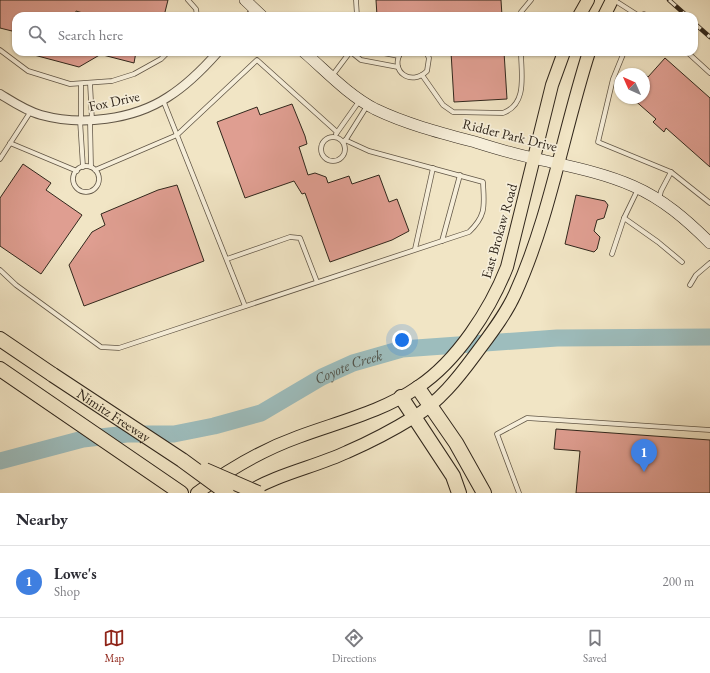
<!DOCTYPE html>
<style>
:root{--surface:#fff;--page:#f2f2f3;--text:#2b2b33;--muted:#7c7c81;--line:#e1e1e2;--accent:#8f2418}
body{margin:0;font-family:"EB Garamond",serif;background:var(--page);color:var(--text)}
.compass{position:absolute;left:614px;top:68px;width:36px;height:36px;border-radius:50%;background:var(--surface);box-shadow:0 1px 3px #0004;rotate:315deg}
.you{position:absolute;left:402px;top:340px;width:14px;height:14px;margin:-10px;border:3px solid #fff;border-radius:50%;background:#1a73e8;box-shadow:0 0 0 6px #1a73e833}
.badge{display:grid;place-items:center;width:26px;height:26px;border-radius:50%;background:var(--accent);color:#fff;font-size:13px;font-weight:700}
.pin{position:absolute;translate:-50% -33px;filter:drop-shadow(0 1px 2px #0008)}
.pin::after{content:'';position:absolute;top:21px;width:14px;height:12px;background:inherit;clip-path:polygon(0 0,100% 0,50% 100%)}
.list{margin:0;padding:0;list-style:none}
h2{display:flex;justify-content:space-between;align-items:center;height:52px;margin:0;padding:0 16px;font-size:17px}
h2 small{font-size:13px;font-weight:400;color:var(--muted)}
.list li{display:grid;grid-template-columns:26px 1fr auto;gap:12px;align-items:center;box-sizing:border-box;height:72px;padding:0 16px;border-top:1px solid var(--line)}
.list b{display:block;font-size:15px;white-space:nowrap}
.list p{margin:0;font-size:13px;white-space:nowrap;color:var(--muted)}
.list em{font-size:13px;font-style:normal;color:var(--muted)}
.icon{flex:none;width:22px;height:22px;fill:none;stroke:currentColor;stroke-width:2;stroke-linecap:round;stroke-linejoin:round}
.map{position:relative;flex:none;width:710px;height:493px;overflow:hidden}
.search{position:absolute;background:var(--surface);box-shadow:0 1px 3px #0004;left:12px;right:12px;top:12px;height:44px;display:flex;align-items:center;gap:10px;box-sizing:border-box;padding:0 14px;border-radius:12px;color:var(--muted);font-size:15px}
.sheet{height:124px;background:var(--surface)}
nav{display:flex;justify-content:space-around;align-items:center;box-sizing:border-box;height:56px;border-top:1px solid var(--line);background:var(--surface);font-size:11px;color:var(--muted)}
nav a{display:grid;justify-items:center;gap:2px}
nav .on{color:var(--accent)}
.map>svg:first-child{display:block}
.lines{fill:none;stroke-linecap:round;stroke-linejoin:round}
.river{stroke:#9dbdbd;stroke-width:17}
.building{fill:#df9e91;stroke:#31271c}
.lane-casing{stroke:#615646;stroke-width:5.5}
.street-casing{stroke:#615646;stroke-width:10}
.secondary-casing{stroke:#31271c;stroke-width:12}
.primary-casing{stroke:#31271c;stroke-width:14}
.highway-casing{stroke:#31271c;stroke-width:16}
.lane{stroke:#f6eed9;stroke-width:4}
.street{stroke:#f6eed9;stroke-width:8}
.secondary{stroke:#f6eed9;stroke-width:11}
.primary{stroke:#f1e5c5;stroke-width:12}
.highway{stroke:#f1e5c5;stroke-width:14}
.rail-casing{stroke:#31271c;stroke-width:4.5}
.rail{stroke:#f6eed9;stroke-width:3;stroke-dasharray:9;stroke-linecap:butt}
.highway-bridge-casing{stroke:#31271c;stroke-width:16;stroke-linecap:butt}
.highway-bridge{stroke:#f1e5c5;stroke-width:14}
.labels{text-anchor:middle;stroke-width:3.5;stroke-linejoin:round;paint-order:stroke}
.street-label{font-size:14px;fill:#31271c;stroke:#f6eed9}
.water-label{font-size:15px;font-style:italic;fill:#51544c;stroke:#f6eed9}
</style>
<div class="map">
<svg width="710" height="493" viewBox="0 0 710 493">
<rect width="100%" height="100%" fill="#f1e5c5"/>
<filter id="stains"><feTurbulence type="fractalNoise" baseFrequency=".005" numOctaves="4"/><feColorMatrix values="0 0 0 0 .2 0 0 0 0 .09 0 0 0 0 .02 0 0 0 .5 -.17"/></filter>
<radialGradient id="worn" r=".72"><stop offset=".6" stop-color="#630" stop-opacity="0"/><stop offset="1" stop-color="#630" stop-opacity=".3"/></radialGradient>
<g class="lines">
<!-- river -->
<path class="river" id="s1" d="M0,461L83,439L127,434H174L214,426L261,413L322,377L353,363L402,349L557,338L710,337"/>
</g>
<!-- building -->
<g class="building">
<path d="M0,0H168L164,16H93L76,11L75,16H16V32L0,28Z"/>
<path d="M376,0H501L502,16H377Z"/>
<path d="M34,52H136L134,63L103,55V53L79,67L34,55Z"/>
<path d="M451,52H504L507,99L454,102Z"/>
<path d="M665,58L710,98V167L666,128L664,132L653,122L656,119L632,98H644V74L648,77Z"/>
<path d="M292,104L305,136L307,144L299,147L308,175L315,173L326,177L328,183L349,176L352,184L379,175L389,202L397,199L409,231L392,240L330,262L305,193L302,194L294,181L245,198L217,122L257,107L260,115Z"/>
<path d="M23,164L51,183L46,190L82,215L41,274L0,246V198Z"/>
<path d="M177,185L204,261L84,306L69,265L92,232L105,225L101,214L158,190Z"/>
<path d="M576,195L605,201L608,205L604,218L597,220L594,231L600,237L597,249L594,252L565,244Z"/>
<path d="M556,429L710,440V493H576L580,451L554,449Z"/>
</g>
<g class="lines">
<!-- lane casing -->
<g class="lane-casing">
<g id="lane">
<path d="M188,0L196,9L197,16"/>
<path d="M356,0L357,16"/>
<path d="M614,0L639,16"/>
<path d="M521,16V12L531,0"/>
<path d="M639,16L644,14L647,16"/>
<path d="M0,50L28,71L70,84L112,81L134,74L161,59L168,52"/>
<path d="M351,52L361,60L398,67"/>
<path d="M378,52L399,56"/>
<path d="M401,52C389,71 411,87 427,71L429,58L426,52"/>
<path d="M624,52L613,79L598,142L671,172"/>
<path d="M687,52L710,73"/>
<path d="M422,75L443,105L453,112L503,113C528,104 521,74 521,52"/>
<path d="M332,76L350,52"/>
<path d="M90,83L92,120"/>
<path d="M81,84V120"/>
<path d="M163,100L245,306"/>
<path d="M80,120L83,167"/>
<path d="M90,121L91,167"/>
<path d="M336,134L360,100"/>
<circle cx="333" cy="149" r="12"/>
<path d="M345,141L367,106"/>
<path d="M10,143L77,171"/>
<path d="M0,159L31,111"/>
<circle cx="86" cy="179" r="13"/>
<path d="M95,170L177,135L257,60L337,132"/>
<path d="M638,189L624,218L658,242L682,262"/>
<path d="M659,199L661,191L671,172L710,203"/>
<path d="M442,241L460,175"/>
<path d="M415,249L433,168"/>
<path d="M612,254L624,218"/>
<path d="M227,259L290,237L300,238L317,282"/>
<path d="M0,270L16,285L101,347L119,348L469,232C487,215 484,205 483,182L369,151L345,140"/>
<path d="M690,285L696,275L710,263"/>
<path d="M519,493L497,434L527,418L710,430"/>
</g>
</g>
<!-- street casing -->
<g class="street-casing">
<g id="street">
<path d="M250,16L255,10"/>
<path d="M0,94C13,102 26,111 41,115C81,126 133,120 168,97C187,85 203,69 218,52"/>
</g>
</g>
<!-- secondary casing -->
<g class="secondary-casing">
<g id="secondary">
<path d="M245,0L262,16"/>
<path d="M304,52C326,71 348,95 375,109C406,124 441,133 475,142C494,148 514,154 533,158C567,166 601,172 633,186C663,199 687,220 710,243"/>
</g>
</g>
<!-- primary casing -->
<g class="primary-casing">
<g id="primary">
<path d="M579,16L588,0"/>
<path d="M604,16L612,0"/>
<path d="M197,493C228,470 262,450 298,437C338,422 382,412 418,387C457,361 490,310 507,267L552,85L564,52"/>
<path d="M247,493C277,474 315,467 347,452C370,442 393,430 414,417C439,402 458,378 475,355C489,336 505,316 515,294C550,217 563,133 589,52"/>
</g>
</g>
<!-- highway casing -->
<g class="highway-casing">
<g id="highway">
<path d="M0,339L53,375"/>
<path d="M0,369L181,493"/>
<path d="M418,388L456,443L484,493"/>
<path d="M401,397L453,476L459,493"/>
</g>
</g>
<!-- lane -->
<use href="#lane" class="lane"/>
<!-- street -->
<use href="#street" class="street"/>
<!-- secondary -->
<use href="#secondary" class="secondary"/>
<!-- primary -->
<use href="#primary" class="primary"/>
<!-- highway -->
<use href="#highway" class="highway"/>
<!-- rail casing -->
<g class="rail-casing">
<g id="rail">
<path d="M669,0L687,16"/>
<path d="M694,23L710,37"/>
</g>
</g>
<!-- rail -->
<use href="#rail" class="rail"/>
<!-- highway-bridge casing -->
<g class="highway-bridge-casing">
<g id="highway-bridge">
<path id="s2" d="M53,375L182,460L227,493"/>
<path d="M205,470L258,493"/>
</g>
</g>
<!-- highway-bridge -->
<use href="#highway-bridge" class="highway-bridge"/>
</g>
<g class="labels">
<!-- street labels -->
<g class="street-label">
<text transform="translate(114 101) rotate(-12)" y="5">Fox Drive</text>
<text transform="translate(510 135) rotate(14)" y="5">Ridder Park Drive</text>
<text transform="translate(499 231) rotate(-74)" y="5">East Brokaw Road</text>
<text dy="5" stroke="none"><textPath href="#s2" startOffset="73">Nimitz Freeway</textPath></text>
</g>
<!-- water labels -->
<g class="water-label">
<text dy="5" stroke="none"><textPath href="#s1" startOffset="366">Coyote Creek</textPath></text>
</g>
</g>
<rect width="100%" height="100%" filter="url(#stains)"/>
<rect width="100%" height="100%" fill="url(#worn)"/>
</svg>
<svg class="compass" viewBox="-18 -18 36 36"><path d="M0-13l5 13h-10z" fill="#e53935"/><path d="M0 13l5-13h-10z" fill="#7c7c81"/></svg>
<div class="you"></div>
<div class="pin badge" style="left:644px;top:472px;background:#3f7fe0">1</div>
<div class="search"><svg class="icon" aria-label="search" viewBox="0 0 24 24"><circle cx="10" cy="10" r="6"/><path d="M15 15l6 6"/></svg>Search here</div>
</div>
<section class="sheet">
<h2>Nearby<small></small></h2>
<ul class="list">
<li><span class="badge" style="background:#3f7fe0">1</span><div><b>Lowe's</b><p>Shop</p></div><em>200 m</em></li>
</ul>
</section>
<nav>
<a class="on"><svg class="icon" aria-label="map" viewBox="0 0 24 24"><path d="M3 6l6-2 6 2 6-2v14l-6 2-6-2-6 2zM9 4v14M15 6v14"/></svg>Map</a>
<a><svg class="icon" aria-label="directions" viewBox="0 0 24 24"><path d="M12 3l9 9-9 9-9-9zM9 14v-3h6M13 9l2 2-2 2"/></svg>Directions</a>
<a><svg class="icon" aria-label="saved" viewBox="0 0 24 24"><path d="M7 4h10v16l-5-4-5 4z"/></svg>Saved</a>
</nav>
